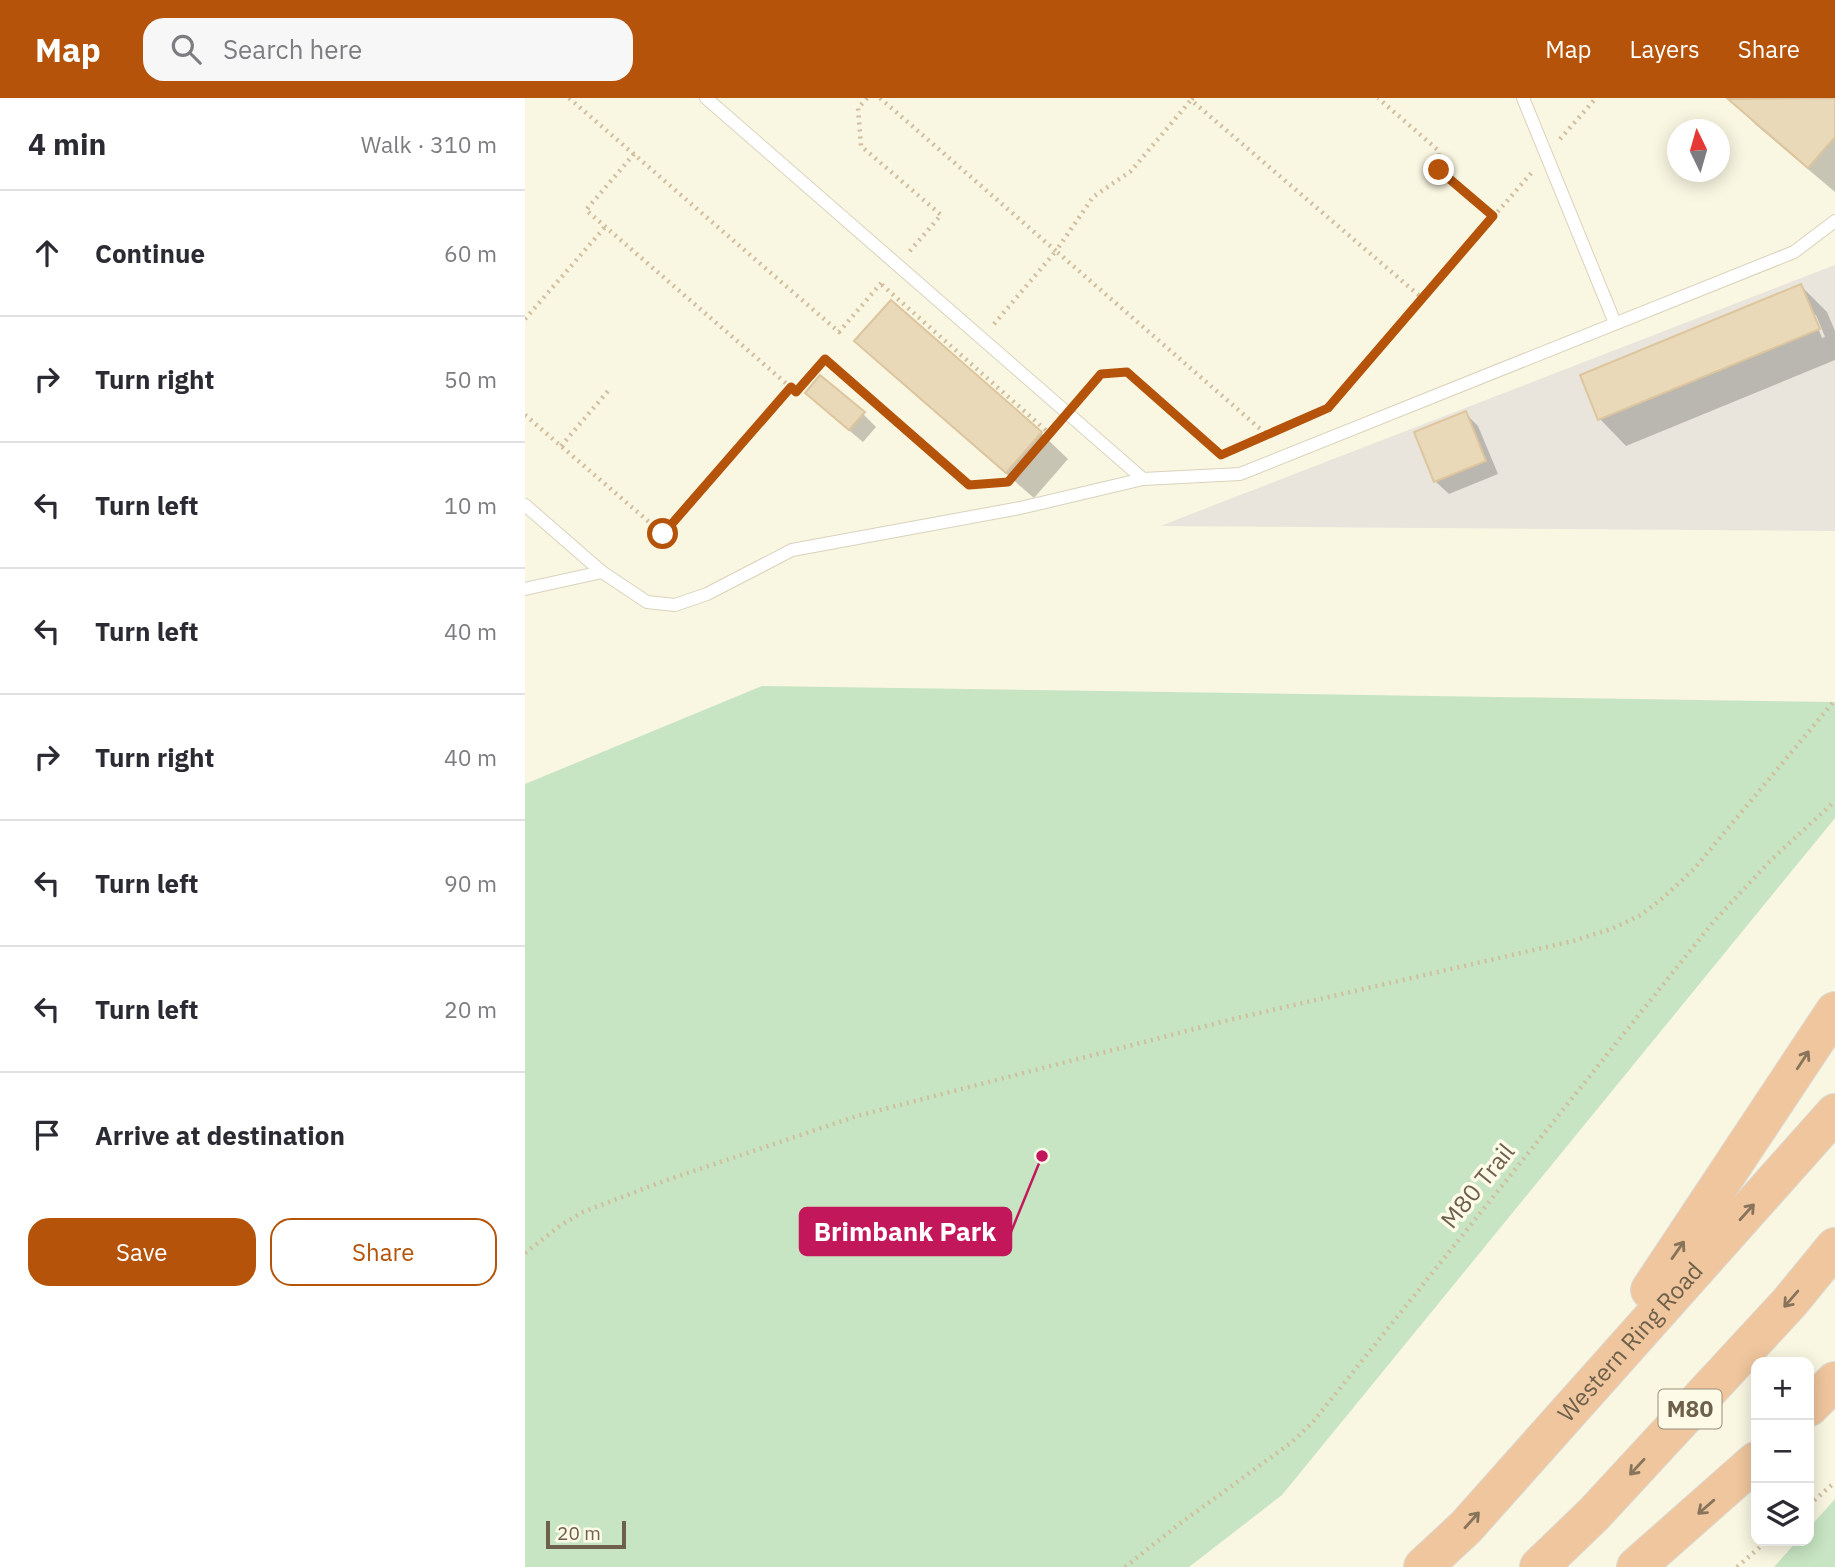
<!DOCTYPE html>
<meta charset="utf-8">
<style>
:root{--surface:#fff;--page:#f7f7f7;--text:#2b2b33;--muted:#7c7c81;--line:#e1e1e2;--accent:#b45309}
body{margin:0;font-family:"IBM Plex Sans",sans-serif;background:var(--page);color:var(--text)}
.controls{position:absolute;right:21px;bottom:21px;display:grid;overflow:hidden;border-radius:14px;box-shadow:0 4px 18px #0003}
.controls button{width:63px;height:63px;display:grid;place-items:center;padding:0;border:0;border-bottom:2px solid var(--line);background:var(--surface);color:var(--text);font:35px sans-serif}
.compass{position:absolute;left:1142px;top:21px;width:63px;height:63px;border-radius:50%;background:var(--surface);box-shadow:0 4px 18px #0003;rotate:355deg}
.scale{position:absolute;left:21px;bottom:18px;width:80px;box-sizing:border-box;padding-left:7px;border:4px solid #6e604b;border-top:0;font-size:19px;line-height:24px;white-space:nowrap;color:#6e604b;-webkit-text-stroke:5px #fdfae7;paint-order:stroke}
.stop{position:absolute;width:21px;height:21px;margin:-16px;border:5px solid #b45309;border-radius:50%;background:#fff}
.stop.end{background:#b45309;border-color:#fff;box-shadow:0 2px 7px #0008}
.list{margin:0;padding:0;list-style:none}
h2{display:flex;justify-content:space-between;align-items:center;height:91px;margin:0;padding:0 28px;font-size:30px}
h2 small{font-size:23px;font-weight:400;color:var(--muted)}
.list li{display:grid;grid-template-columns:46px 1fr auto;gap:21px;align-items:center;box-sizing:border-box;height:126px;padding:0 28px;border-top:2px solid var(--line)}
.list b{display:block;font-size:26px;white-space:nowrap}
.list em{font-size:23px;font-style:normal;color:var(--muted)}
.actions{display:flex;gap:14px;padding:21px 28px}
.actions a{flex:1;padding:16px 0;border:2px solid var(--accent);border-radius:21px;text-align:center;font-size:24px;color:var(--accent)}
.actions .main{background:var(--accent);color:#fff}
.icon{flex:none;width:38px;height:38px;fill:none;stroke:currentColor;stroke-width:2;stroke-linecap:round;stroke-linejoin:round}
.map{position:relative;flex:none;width:1310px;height:1469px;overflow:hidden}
header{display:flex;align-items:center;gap:42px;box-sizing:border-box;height:98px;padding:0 35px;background:var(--accent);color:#fff}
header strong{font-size:33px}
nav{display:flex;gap:38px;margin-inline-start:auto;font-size:24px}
.search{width:490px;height:63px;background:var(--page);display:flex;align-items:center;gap:18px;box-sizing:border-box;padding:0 24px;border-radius:21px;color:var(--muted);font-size:26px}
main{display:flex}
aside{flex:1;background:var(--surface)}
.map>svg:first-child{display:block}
.industrial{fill:#e9e5dc}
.green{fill:#c7e5c2}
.shadow{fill:#0003;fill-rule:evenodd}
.building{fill:#e9d9b9;stroke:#ddc59d;stroke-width:2}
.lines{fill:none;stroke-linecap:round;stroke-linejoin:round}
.service-casing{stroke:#dad2bc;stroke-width:14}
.motorway-casing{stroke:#dcd9d4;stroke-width:40}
.path{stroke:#d0be9f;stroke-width:4.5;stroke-dasharray:2 5;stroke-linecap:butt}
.service{stroke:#fff;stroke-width:12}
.motorway{stroke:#efc69d;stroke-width:38}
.oneway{stroke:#88745b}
.route{stroke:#b45309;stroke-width:9}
.labels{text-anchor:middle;stroke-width:7;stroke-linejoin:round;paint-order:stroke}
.shield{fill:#fdfae7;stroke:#998e7a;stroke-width:2}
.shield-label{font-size:23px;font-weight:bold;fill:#6e604b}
.street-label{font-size:24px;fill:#6e604b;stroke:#fdfae7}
.leader{fill:none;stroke:#c2185b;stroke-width:2.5}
.callout-dot{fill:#c2185b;stroke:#fdfae7;stroke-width:2.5}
.callout{fill:#c2185b;stroke:#c2185b;stroke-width:2.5}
.callout-label{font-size:26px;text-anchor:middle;font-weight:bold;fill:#fff}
</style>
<header>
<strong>Map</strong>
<div class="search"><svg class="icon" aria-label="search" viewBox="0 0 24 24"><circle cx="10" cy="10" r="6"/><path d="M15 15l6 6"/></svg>Search here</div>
<nav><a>Map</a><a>Layers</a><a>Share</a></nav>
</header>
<main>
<aside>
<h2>4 min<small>Walk · 310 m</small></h2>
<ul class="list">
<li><svg class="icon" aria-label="ahead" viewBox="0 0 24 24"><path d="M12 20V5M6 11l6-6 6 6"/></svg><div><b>Continue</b></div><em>60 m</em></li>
<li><svg class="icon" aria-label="right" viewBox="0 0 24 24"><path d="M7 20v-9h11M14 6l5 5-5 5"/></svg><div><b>Turn right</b></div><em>50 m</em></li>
<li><svg class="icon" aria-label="left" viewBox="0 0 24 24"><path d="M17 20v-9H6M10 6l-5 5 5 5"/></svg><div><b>Turn left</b></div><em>10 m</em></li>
<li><svg class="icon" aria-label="left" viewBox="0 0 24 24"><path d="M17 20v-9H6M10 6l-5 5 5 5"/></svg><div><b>Turn left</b></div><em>40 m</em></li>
<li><svg class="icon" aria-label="right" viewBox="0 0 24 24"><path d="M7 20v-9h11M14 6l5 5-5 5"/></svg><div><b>Turn right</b></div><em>40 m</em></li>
<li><svg class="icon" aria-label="left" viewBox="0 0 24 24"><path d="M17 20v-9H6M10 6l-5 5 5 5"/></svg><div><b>Turn left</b></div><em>90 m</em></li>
<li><svg class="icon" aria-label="left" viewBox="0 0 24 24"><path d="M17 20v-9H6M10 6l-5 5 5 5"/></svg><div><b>Turn left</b></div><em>20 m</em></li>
<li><svg class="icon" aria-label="arrive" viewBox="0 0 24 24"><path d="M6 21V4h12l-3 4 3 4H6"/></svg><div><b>Arrive at destination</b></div></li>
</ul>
<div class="actions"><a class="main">Save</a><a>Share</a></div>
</aside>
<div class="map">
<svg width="1310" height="1469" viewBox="0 0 1310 1469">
<rect width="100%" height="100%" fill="#f9f6e1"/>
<!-- industrial -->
<path class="industrial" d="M1310,167V433L636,428L661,418Z"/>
<!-- green -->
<g class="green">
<path d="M237,588L1310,604V720L757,1397L664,1469H0V686Z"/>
<path d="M1310,1401V1469H1249L1272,1443H1284V1430Z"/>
</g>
<!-- shadow -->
<g class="shadow">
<path d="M1310,0V94L1231,27L1205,1Z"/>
<path d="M1276,188L1302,214L1310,233V262L1101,348L1075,321ZM1288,217H1291L1300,239L1297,240Z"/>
<path d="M366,204L516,335L543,361L509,400L358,269L331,243Z"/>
<path d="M295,308L338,316L351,329L338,344Z"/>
<path d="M940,315L953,328L973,376L924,396L910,383Z"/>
</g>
<!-- building -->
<g class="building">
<path d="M1310,0V39L1283,70L1203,1Z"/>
<path d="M1276,186L1295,231L1073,322L1055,277Z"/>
<path d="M366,202L517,334L481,375L329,243Z"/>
<path d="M295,277L340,314L324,332L280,295Z"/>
<path d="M941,313L961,363L909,384L889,334Z"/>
</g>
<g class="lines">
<!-- service casing -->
<g class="service-casing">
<g id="service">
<path d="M181,0L618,381"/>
<path d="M998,0L1090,225"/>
<path d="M0,407L77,474L122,504L150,507L182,496L267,452L495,410L618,381L715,376L1269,154L1310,123"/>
<path d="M0,491L77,474"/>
</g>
</g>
<!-- motorway casing -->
<g class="motorway-casing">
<g id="motorway">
<path d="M1125,1192L1310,913"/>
<path d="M1284,1309L1310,1283"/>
<path id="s1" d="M898,1469L941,1429L1310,1015"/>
<path d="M1014,1469L1069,1416L1264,1205L1310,1149"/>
<path d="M1111,1469L1231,1363"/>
</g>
</g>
<!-- path -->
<g class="path">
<path d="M44,0L314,234L357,184"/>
<path d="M342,0L333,10L336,48L416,117L384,154"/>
<path d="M355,0L531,153L568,99L606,73L666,2"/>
<path d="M668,0L666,2L897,200"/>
<path d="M1035,41L1071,0"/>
<path d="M109,56L61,112L271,294L300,262L444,387L483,384L524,335L356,186"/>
<path d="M968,119L1009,72"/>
<path d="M0,221L80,129"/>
<path d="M469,226L531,153L741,336L696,357L602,274L576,276L555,301"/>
<path d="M0,317L138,436L266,289"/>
<path d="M741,336L803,310L968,119L914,72V53L853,0"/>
<path d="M36,348L83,293"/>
<path d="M0,1155L36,1127L58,1114L139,1083L332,1018L712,920L1048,843L1086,831L1116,817L1139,799L1169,771L1310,602"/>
<path d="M1284,1407L1310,1384"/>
<path d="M600,1469L653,1427L767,1344L788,1324L1189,823L1246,762L1310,703"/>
<path d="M1212,1469L1242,1443"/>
</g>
<!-- service -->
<use href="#service" class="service"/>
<!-- motorway -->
<use href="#motorway" class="motorway"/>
</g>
<!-- one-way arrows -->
<defs><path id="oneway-shaft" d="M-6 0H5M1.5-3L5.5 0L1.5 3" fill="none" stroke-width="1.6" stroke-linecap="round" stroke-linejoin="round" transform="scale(1.75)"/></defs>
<g class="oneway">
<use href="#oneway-shaft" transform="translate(1278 962) rotate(-57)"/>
<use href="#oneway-shaft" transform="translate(1222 1114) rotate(-48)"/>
<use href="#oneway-shaft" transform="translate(1153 1152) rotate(-55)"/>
<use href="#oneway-shaft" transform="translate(1266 1201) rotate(131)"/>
<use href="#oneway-shaft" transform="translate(1112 1369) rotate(133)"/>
<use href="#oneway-shaft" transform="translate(1181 1409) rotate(139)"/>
<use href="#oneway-shaft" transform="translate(947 1422) rotate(-48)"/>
</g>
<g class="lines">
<!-- route -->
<path class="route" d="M138,436L266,289L271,294L300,261L444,387L483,384L576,276L602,274L696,357L803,310L968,118L914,72"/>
</g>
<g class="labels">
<!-- shield labels -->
<rect class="shield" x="1133.5" y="1291.5" width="63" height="39" rx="5"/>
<g class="shield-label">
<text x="1165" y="1319">M80</text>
</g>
<!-- street labels -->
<g class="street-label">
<text transform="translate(953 1088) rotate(-51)" y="8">M80 Trail</text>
<text dy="8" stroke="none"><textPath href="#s1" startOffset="306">Western Ring Road</textPath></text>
</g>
</g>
<!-- callouts -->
<path class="leader" d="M517 1058L486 1134"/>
<circle class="callout-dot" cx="517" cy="1058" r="7"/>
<rect class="callout" x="275" y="1110" width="211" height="47" rx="7"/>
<g class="callout-label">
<text x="380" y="1143">Brimbank Park</text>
</g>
</svg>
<div class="controls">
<button>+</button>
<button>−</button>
<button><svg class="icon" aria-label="layers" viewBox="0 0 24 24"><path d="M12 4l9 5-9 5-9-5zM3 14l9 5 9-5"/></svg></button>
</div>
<svg class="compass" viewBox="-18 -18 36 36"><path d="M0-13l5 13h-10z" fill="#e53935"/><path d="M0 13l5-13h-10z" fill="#7c7c81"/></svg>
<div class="scale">20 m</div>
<div class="stop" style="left:138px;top:436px"></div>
<div class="stop end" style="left:914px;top:72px"></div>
</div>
</main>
